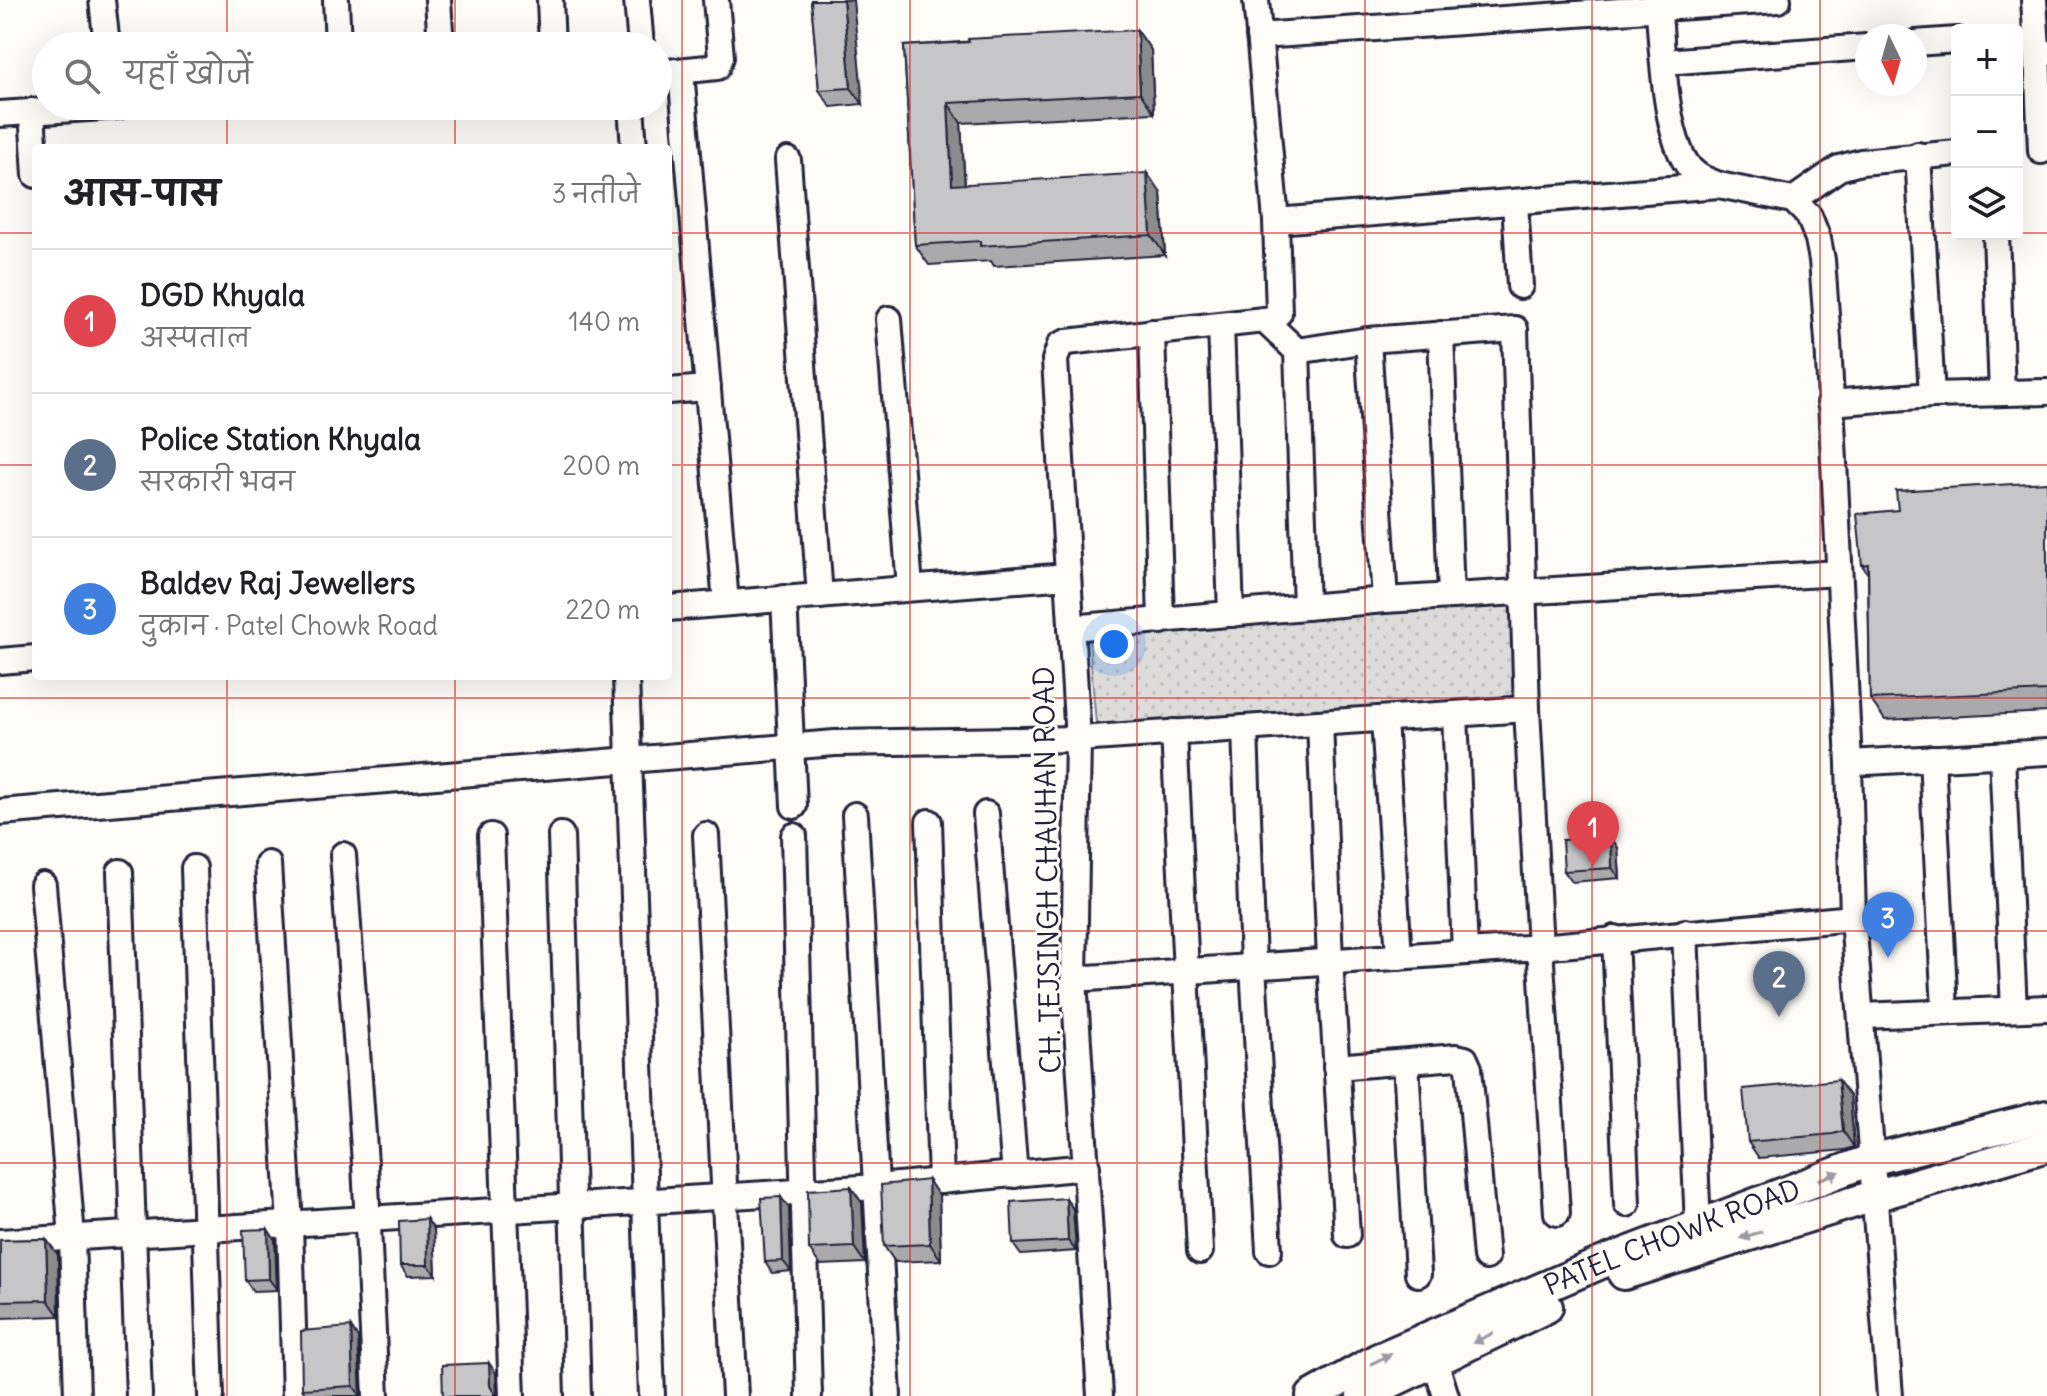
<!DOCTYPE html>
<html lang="hi">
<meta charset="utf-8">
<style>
:root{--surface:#fff;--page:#f6f6f6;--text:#202124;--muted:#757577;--line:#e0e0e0;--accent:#22223b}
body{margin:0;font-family:Delius,"Playpen Sans Deva",sans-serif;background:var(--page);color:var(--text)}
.controls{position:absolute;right:24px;top:24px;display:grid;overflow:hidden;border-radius:8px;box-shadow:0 8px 32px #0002}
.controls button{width:72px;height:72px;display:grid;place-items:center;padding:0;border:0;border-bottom:2px solid var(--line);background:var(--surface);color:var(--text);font:40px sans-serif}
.compass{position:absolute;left:1855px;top:24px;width:72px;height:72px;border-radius:50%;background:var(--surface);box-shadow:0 8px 32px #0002;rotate:175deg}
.you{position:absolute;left:1114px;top:644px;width:28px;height:28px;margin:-20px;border:6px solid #fff;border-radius:50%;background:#1a73e8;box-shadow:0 0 0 12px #1a73e833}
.badge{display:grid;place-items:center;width:52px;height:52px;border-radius:50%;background:var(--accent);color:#fff;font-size:26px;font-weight:700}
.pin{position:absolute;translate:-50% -66px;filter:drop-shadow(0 2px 4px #0008)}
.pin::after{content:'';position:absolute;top:42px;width:28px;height:24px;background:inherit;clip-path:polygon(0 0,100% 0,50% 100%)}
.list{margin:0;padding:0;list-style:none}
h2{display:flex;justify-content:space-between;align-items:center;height:104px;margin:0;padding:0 32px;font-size:34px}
h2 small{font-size:26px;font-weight:400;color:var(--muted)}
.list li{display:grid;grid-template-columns:52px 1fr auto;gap:24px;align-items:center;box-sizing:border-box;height:144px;padding:0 32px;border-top:2px solid var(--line)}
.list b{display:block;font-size:30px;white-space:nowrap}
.list p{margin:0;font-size:26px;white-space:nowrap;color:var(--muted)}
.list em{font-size:26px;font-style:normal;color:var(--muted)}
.icon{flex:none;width:44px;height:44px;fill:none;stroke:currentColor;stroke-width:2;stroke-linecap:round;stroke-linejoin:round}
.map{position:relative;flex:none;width:2047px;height:1396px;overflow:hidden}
.search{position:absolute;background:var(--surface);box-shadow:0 8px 32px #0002;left:32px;top:32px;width:640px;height:88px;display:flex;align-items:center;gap:20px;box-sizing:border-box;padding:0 28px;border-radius:44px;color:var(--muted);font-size:30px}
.panel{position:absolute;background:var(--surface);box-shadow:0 8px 32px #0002;left:32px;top:144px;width:640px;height:536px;border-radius:8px}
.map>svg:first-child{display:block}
.park{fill:url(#park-dots);stroke:#807f8b;stroke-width:2}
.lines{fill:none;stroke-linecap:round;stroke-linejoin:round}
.minor-casing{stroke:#22223b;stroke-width:30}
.tertiary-casing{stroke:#22223b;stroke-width:36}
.minor{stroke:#fdfcf7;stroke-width:24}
.tertiary{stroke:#fdfcf7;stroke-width:30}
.wall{fill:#aaaaac;stroke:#22223b;stroke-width:2}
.shaded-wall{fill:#8b8b8c;stroke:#22223b;stroke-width:2}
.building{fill:#c6c6c8;stroke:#22223b;stroke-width:2}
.oneway{fill:#9a9aa2}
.grid{fill:none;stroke:#d62828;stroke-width:2;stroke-opacity:0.55}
.labels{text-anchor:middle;stroke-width:6;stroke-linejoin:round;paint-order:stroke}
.street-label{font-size:28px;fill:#22223b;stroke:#fdfcf7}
</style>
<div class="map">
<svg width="2047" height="1396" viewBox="0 0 2047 1396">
<defs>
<pattern id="park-dots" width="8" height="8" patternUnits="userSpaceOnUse" patternTransform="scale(2)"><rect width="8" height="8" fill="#dddcdb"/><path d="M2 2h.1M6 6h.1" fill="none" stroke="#bdbcbd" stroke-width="1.8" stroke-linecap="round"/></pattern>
</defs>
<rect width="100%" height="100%" fill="#fdfcf7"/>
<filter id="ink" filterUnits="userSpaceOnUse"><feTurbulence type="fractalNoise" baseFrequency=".0125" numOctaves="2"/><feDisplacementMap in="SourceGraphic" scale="16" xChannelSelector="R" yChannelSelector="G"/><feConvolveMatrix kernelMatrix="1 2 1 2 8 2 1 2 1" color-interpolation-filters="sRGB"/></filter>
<g filter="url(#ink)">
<!-- park -->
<path class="park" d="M1514,588L1520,697L1097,736L1088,628Z"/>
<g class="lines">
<!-- minor casing -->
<g class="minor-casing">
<g id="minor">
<path d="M102,0L107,46"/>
<path d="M336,0L338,46"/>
<path d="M438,0L441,46"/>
<path d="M550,0L552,46"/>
<path d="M637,0L641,46"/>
<path d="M1658,0C1662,40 1663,150 1696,174C1702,179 1712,182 1719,185"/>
<path d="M2034,0L2037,49L2047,53"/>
<path d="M1259,36L1778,0"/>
<path d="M1915,43L1957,40"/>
<path d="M2037,49L2041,151"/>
<path d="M1664,62L1867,47"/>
<path d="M681,71L726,603"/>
<path d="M658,73L717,67L721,57L716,0"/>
<path d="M631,106L634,148"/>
<path d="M32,111L36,175"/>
<path d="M0,114L119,106"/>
<path d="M1918,155L1932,395"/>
<path d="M788,160L820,596"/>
<path d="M1793,200L1839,168L1861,162L1957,153"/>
<path d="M1515,202L1520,286"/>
<path d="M1276,221L1719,185L1793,200L1809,216L1818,239L1822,260L1828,341L1849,763L1853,918L1890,1396"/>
<path d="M1996,234L2002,393"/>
<path d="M889,319L910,588"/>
<path d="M1221,325L1231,614"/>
<path d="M1152,332L1161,621"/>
<path d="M1441,334L1451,596"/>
<path d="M1368,340L1385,600"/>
<path d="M1297,351L1306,607"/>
<path d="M668,391L708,388"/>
<path d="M1830,403L1932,395L2047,392"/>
<path d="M784,598L794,806"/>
<path d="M668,608L1068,576"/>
<path d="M1071,628L1385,600L1839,573"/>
<path d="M0,661L36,658"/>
<path d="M626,676L652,1396"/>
<path d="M1455,714L1465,952"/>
<path d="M1384,719L1399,957"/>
<path d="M1320,723L1330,960L1347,1235"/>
<path d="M1245,728L1253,965L1269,1251"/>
<path d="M1174,732L1200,1251"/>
<path d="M2002,755L2014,1009"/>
<path d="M1932,758L1945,1011"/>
<path d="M1849,763L2047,752"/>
<path d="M0,812L835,743L1078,739L1527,709"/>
<path d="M986,814L1015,1175"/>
<path d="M855,815L888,1396"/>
<path d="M929,822L941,1181"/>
<path d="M561,835L578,1396"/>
<path d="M706,835L735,1396"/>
<path d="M491,836L512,1396"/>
<path d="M794,836L809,1396"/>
<path d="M343,855L365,1163L376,1396"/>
<path d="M268,864L290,1224L295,1396"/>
<path d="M194,868L211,1396"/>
<path d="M120,872L139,1396"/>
<path d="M43,885L72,1237L77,1396"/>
<path d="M1685,932L1698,1226"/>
<path d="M1615,938L1627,1204"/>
<path d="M1074,979L1540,947L1527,709L1515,329L1368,340L1297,351L1264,320"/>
<path d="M1862,1016L2047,1008"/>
<path d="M1406,1062L1418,1274"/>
<path d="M1336,1067L1456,1057L1465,1059L1469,1068L1486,1257"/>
<path d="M1557,1213L1540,947L1853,918"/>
<path d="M0,1242L877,1187L1087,1167"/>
<path d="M1435,1361L1446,1396"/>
<path d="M1100,1396L1074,979L1078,739L1055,360L1060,345L1067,342L1264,320L1272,319L1279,313L1276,221L1256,0"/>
</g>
</g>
<!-- tertiary casing -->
<g class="tertiary-casing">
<g id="tertiary">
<path d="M1624,1274L1874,1196L2047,1146"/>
<path id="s1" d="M1312,1396L1378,1359L1601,1263L1870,1160L2047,1116"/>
<path d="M1362,1396L1547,1307"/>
</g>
</g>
<!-- minor -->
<use href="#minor" class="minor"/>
<!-- tertiary -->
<use href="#tertiary" class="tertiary"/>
</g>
<!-- wall -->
<g class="wall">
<path d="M811,0L863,104L831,107L819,90Z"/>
<path d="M1137,30L1151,50L1154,113L961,123L965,185L1161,193L1165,255L994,266L991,261L929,265L915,245L904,46Z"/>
<path d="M2047,482V712L1885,720L1870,699L1868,574L1862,565L1898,510Z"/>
<path d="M1618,848L1620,878L1572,882L1564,871Z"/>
<path d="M1838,1080L1850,1096L1854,1147L1845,1150L1759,1158L1748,1142Z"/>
<path d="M928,1180L939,1196L941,1260L895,1262L884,1246Z"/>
<path d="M851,1187L862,1203L865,1263L820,1265L809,1249Z"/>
<path d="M1066,1198L1073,1209L1076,1251L1021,1255L1013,1244Z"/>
<path d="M789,1208L791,1271L772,1273L765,1262Z"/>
<path d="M434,1230L436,1275L408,1276L400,1265Z"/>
<path d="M46,1239L58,1255L59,1316L0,1318V1240Z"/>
<path d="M275,1240L277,1290L253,1291L245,1280Z"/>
<path d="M358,1338L361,1396H307L302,1389Z"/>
</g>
<!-- shaded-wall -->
<g class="shaded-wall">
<path d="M843,0H853L863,104L851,88Z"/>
<path d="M1137,30L1151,50L1154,113L1140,93Z"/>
<path d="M948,103L961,123L966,205L952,185Z"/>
<path d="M1147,173L1161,193L1165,255L1151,235Z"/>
<path d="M1611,837L1618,848L1620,878L1612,868Z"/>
<path d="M1838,1080L1850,1096L1854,1147L1843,1131Z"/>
<path d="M928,1180L939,1196L941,1260L930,1244Z"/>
<path d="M851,1187L862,1203L865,1263L854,1247Z"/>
<path d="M781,1197L789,1208L791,1271L783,1261Z"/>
<path d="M1066,1198L1073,1209L1076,1251L1068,1241Z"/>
<path d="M427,1219L434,1230L436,1275L428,1265Z"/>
<path d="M268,1229L275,1240L277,1290L269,1279Z"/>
<path d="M46,1239L58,1255L59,1316L48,1300Z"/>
<path d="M351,1327L358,1338L361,1396L353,1386Z"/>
<path d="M489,1363L496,1373L497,1396H496L490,1386Z"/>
</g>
<!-- building -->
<g class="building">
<path d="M811,0H843L851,88L819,90Z"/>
<path d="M1137,30L1140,93L948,103L952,185L1147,173L1151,235L980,246V241L915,245L904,46L969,42L968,39Z"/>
<path d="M2047,482V691L1870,699L1868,564L1862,565L1857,514L1898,510L1896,491Z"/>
<path d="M1611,837L1612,868L1564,871L1562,840Z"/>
<path d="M1838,1080L1843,1131L1833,1134L1748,1142L1743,1089Z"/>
<path d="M928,1180L930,1244L884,1246L881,1185Z"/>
<path d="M851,1187L854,1247L809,1249L808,1190Z"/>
<path d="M781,1197L783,1261L765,1262L761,1198Z"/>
<path d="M1066,1198L1068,1241L1013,1244L1011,1202Z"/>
<path d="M427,1219L428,1265H400L399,1221Z"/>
<path d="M268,1229L269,1279L245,1280L243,1230Z"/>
<path d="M46,1239L48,1300L0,1301V1240Z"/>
<path d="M351,1327L353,1386L302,1389L301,1331Z"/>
<path d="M489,1363L490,1386L496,1396H443L442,1365Z"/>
</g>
<!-- one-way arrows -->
<defs><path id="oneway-solid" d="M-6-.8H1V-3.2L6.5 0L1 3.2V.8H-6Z" transform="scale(2)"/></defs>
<g class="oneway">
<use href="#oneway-solid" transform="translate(1829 1176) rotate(-21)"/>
<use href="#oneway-solid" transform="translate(1751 1235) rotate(163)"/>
<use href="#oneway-solid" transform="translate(1483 1338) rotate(154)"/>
<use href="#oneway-solid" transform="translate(1381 1359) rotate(-26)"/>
</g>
</g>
<!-- grid -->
<path class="grid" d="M227,0V46M455,0V46M682,0V1396M910,0V1396M1137,0V1396M1365,0V1396M1592,0V1396M1820,0V1396M227,106V148M455,106V148M0,233H36M668,233H1957M2017,233H2047M0,465H36M668,465H2047M227,676V1396M455,676V1396M0,698H2047M0,931H2047M0,1163H2047"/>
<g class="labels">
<!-- street labels -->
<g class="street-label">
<text transform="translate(1047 870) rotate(-91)" y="10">CH. TEJSINGH CHAUHAN ROAD</text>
<text dy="10" stroke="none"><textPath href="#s1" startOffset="394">PATEL CHOWK ROAD</textPath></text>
</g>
</g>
</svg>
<div class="controls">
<button>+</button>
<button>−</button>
<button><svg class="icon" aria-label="layers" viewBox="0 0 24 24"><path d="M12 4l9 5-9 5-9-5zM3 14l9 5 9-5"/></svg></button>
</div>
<svg class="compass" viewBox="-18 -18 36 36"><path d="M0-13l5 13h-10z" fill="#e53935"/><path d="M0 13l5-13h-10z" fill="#757577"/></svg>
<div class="you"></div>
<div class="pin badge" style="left:1593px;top:867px;background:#e0444e">1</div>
<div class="pin badge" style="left:1779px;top:1017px;background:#5c6f8a">2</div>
<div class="pin badge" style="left:1888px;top:958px;background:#3f7fe0">3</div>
<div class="search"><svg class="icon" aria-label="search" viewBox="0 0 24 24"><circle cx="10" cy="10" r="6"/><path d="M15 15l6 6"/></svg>यहाँ खोजें</div>
<section class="panel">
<h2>आस-पास<small>3 नतीजे</small></h2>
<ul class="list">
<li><span class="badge" style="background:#e0444e">1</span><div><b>DGD Khyala</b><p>अस्पताल</p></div><em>140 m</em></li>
<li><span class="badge" style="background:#5c6f8a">2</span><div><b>Police Station Khyala</b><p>सरकारी भवन</p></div><em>200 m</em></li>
<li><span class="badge" style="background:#3f7fe0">3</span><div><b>Baldev Raj Jewellers</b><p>दुकान · Patel Chowk Road</p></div><em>220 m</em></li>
</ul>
</section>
</div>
